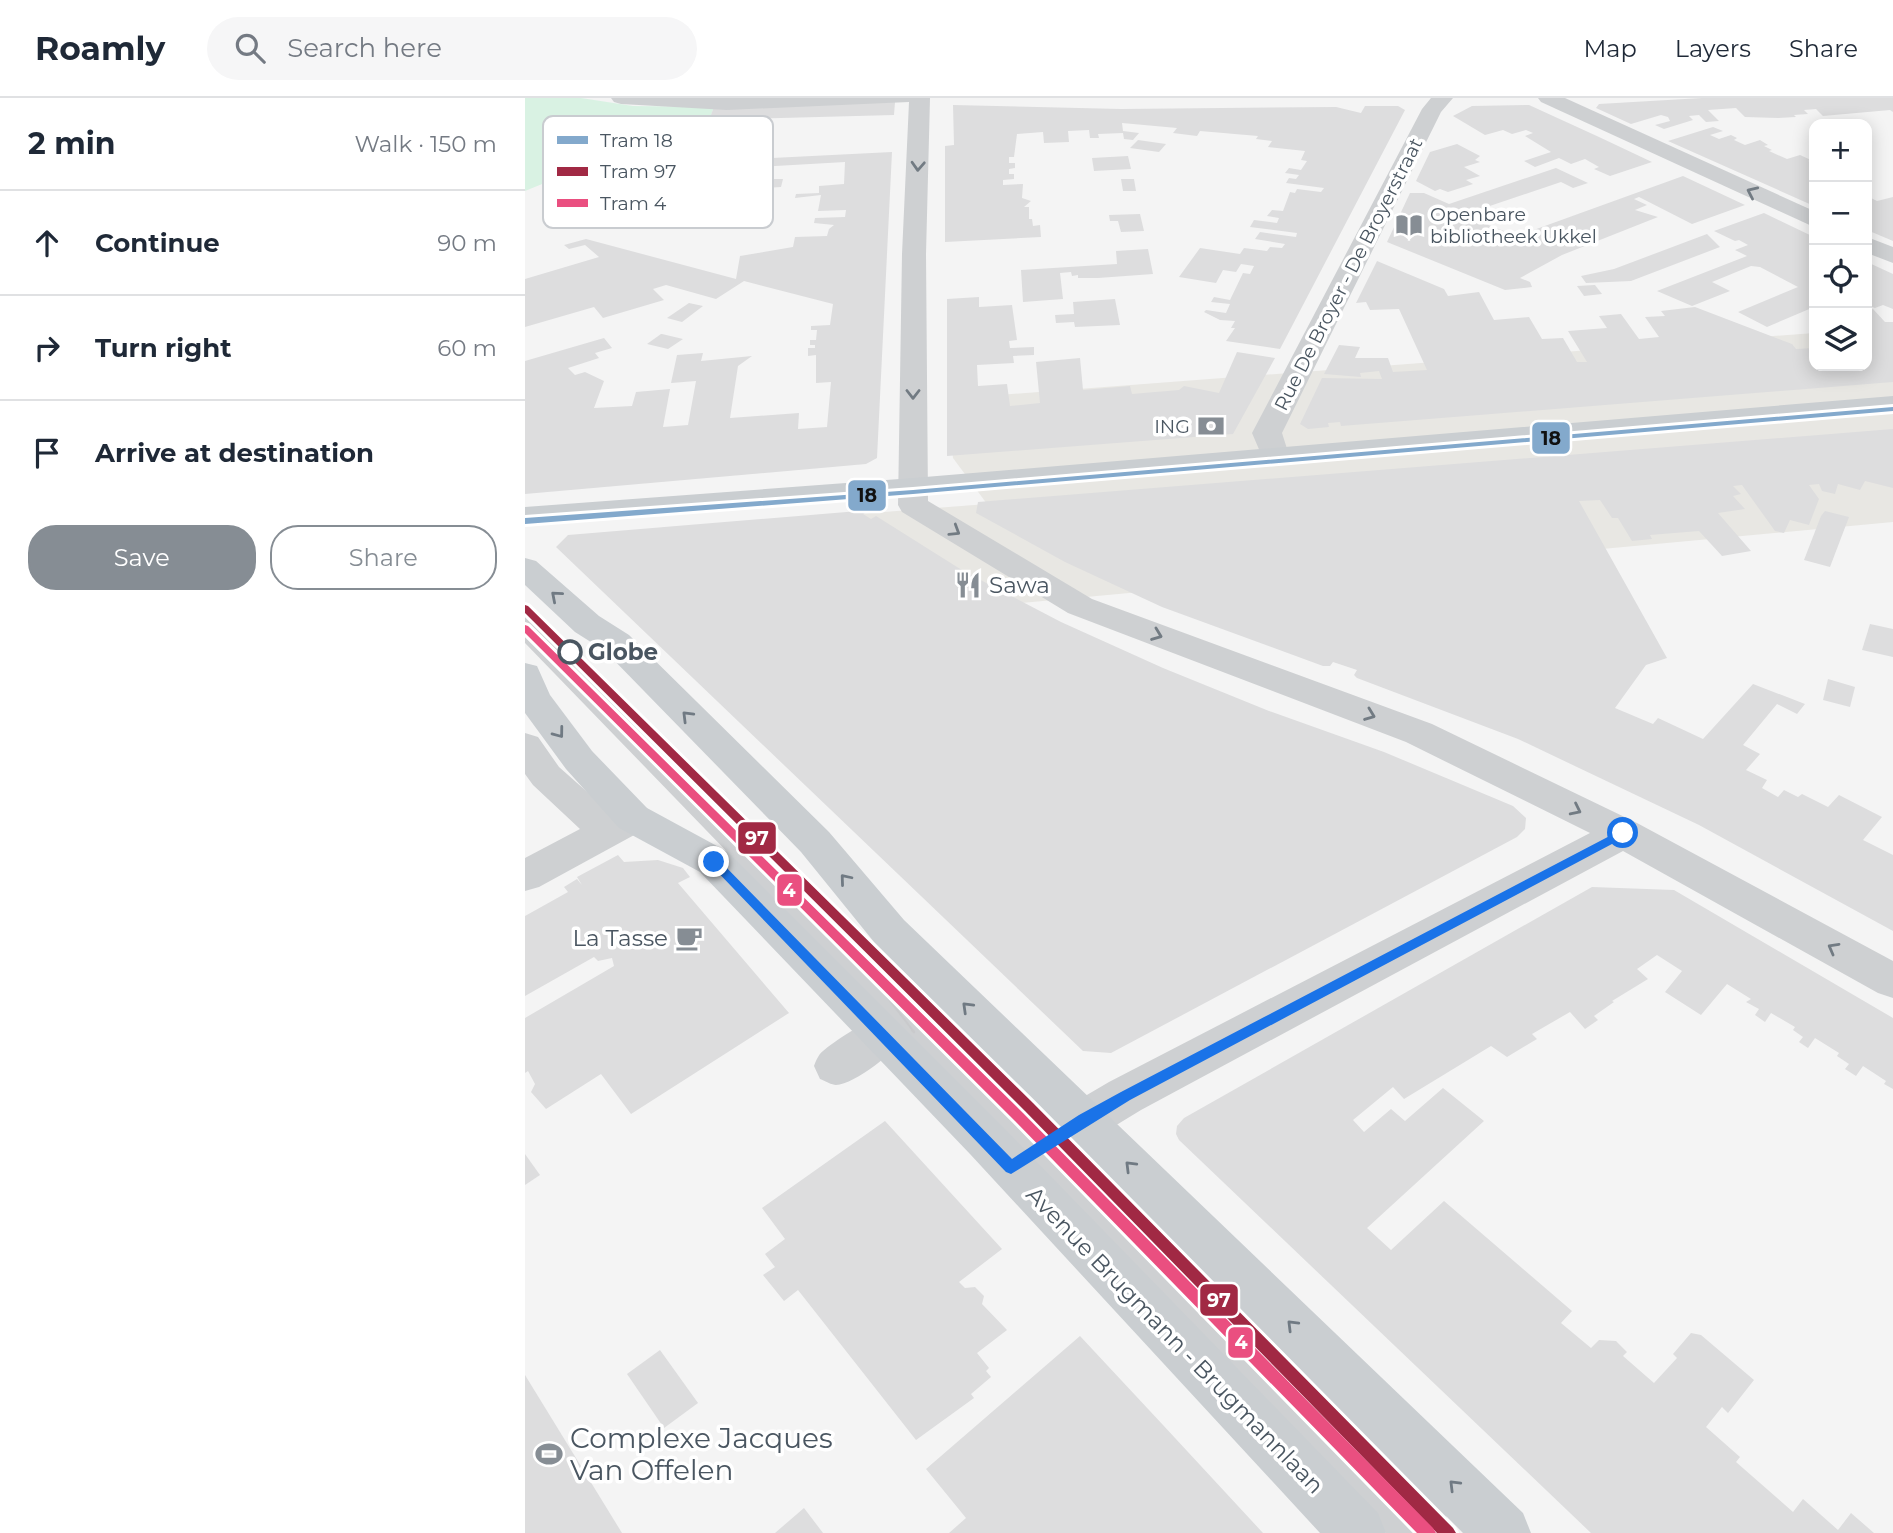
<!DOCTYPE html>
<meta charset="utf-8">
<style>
:root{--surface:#fff;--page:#f6f6f7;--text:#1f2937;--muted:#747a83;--line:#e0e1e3;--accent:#868d94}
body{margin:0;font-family:Montserrat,sans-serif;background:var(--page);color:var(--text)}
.controls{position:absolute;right:21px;top:21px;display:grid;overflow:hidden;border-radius:14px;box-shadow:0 4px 18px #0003}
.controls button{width:63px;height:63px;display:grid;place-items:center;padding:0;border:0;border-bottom:2px solid var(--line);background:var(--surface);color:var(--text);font:35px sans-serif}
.stop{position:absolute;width:21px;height:21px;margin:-16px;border:5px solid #1a73e8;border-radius:50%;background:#fff}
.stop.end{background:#1a73e8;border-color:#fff;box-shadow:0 2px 7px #0008}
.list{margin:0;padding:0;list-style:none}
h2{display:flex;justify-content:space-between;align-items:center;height:91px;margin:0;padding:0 28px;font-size:30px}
h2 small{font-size:23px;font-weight:400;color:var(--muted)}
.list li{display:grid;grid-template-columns:46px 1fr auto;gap:21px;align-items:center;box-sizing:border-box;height:105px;padding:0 28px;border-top:2px solid var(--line)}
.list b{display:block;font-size:26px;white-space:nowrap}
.list em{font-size:23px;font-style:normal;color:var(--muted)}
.actions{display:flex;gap:14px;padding:21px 28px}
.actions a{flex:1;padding:16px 0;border:2px solid var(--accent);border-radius:28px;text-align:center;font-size:24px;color:var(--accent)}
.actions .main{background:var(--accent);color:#fff}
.icon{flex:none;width:38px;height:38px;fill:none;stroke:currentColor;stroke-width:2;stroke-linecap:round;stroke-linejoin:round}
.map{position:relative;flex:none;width:1368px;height:1435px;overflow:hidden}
header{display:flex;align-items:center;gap:42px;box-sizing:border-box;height:98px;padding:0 35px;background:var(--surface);border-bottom:2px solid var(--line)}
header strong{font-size:33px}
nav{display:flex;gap:38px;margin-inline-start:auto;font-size:24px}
.search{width:490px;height:63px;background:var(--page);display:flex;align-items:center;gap:18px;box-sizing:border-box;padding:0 24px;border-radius:38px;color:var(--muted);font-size:26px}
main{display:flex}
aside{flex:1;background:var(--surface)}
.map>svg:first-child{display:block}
.commercial{fill:#e8e7e3}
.green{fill:#d9f2e3}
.building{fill:#ddddde}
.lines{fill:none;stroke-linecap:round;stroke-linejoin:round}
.minor{fill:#ced0d2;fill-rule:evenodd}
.major{fill:#caced1;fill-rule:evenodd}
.tram-far1{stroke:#c9cacc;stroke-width:2}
.tram{stroke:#c9cacc;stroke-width:2.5}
.tram-1-casing{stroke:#fff;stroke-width:6}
.tram-2-casing{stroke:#fff;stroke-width:6}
.tram-3-casing{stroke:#fff;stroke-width:6}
.tram-1{fill:#83a9cc;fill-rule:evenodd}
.tram-2{fill:#a12944;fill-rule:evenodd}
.tram-3{fill:#ea4f80;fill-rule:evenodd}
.oneway{stroke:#727b83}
.oneway2{stroke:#707a83}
.route{fill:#1a73e8}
.stop-dot{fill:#fff;stroke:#4a5661;stroke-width:3.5}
.labels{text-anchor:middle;stroke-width:7;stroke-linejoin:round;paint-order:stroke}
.far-poi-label{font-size:19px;fill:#4a5661;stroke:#fff;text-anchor:start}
.far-street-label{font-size:19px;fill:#4a5661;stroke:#fff}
.poi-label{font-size:23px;fill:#4a5661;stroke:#fff;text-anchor:start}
.stop-label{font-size:23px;font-weight:bold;fill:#4a5661;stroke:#fff;text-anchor:start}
.street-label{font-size:23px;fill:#4a5661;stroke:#fff}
.near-poi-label{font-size:28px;fill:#4a5661;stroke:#fff;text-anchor:start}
.key{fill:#fff;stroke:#c9ccd0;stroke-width:2}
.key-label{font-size:19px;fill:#4a5661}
.line-badge{stroke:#fff;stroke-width:2.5}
.badge-label{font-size:19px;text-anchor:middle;font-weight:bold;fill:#fff}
.pale-badge-label{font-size:19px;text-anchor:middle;font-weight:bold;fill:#111}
</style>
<header>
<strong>Roamly</strong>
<div class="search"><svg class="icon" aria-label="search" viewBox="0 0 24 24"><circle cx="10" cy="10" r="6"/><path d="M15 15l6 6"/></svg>Search here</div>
<nav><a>Map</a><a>Layers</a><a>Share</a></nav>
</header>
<main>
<aside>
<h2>2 min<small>Walk · 150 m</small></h2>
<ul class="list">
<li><svg class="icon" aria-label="ahead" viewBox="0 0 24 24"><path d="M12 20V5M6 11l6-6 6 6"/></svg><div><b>Continue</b></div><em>90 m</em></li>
<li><svg class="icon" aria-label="right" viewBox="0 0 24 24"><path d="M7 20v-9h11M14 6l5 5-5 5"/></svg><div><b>Turn right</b></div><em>60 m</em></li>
<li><svg class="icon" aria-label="arrive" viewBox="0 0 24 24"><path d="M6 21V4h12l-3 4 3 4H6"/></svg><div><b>Arrive at destination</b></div></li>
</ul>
<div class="actions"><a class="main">Save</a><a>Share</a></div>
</aside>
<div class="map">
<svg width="1368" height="1435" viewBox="0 0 1368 1435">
<rect width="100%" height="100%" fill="#f4f4f4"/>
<!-- commercial -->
<path class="commercial" d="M1368,229V424L366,517L217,425L462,406L428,360L422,301L1289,235V268H1342V231Z"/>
<!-- green -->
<path class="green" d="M0,0H56L108,8L189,9L186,17L0,93Z"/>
<!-- building -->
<g class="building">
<path d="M1177,0H1368V14L1365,12L1298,18L1291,11L1279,12L1283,16L1269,17L1271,19L1253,20L1220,19L1211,10L1183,12L1194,23L1181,24L1174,17L1164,18L1168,22L1139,31L1130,27L1145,23L1143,19L1136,17L1106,26L1071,10L1074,6Z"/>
<path d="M370,4L369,17L184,22L189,9Z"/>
<path d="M428,7L596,11L811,9L836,15L840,8H873L880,12L755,251L701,243L710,230H706L710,223L695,222L679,214L681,212L701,215L705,206L686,204L689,199L705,202L718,175L725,176L729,168L716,166L711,174L698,172L691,185L654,179L675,150L715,156L719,150L742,153L745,149L757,150L760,146L730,141L735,134L771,139L772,135L725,129L729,122L752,125L754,120L742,118L747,112L758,113L765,94L770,95L772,91L796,94L799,90L761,85L764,80L771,81L774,77L760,75L764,70L776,72L782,63L776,62L780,53L743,49L747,43L731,41L733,38L675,33L672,38L648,35L652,30L597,25L598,33L614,35L608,42L599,41L598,35L573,36L574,40H565L564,32L543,33L544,44L519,45L518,34L492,36L489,59H484V65H490V70L484,71V76H489V81L478,82V87L498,86L497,100L506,103L499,109H504V121H507L508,128L515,127L516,139L420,144V48L429,47Z"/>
<path d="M1004,7L1074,39L1127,64L1085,78L1069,71L1074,69L1060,61L1046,66L1034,60L1010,69L999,63L1026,54L1000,38L1008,35L1001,32L987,36L978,32L960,37L928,18L947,8Z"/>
<path d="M1188,29L1198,33L1185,37L1194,41L1206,37L1212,40L1209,42L1220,47L1235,42L1243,47L1239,48L1247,52L1244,53L1262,61L1275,57L1286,62L1283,63L1289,65V108L1143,43Z"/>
<path d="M613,42L641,46L634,54L605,50Z"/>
<path d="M932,46L955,58L950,62L955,64L939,69L955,78L941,82L948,86L923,94L915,91L910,93L891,83L905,54Z"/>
<path d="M367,54L352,360L341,366L0,396V263L79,240L87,250L70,255L74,260L43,270L50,277L60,274L79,283L69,310L107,308L111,294L145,291L138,329L163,327L171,283L146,285L152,257L178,255L176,263L227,258L213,268L205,320L274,315L273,331L302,329L306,284L291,285V257L283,258V250H290V247H285V242H291L292,232H286V228L305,227L308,206L219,183L191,201L141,187L128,191L139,202L78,220L69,209L0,229V181L74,159L60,147L44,151L39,147L61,141L211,181L215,158L268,149L270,139L302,138L304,131L309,127L289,125L290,120L320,119L321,112L293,113L296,97L270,100L271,96L294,95V88L319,86L320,64L89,77L91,68Z"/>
<path d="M603,58L606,71L569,73L567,60Z"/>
<path d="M1031,70L1063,85L1048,90L1036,84L938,117L1012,146L995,137L1158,78L1220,107L1167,126L1114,99L1109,101L1122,107L1110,112L1133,119L1037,157L995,180L1005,184L1007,189L980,192L862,144L885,95H899L924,106Z"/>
<path d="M241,81H258L256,89L239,90Z"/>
<path d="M596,81H609L611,93H598Z"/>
<path d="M1342,98L1352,103L1368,99V143L1342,132Z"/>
<path d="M1239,115L1289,139V209L1242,229L1213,214L1273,189L1235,169L1226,168L1187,184L1205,193L1167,208L1132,193L1222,158L1210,152L1223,147L1214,142L1210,143L1189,133Z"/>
<path d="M615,116L619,133L596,134L593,123H585L584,117Z"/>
<path d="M1182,136L1195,149L1106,183L1061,185L1056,178L1089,171Z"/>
<path d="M623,151L628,176L573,180H553V177L547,178L546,174L535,175L538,201L498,204L496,172L592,166L591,153Z"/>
<path d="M852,163L919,191L923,198L954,194L969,222L1004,219L1017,241L1038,240L1052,264H1062L1043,233L1082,230L1074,218L1096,216L1114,241L1134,239L1120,219L1140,218L1136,213L1170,209L1267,246L1271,251L1289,250V268H1342V214L1348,211L1360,224H1368V284L816,328L815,324L803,325L804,329L783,331L775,326L797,280L857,281L854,273L835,275L836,279L799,276L814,247L835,249L830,260H863L868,274L902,272L874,211L845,212L841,204L831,205Z"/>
<path d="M1342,164L1368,176V211L1358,207L1350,210L1342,207Z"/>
<path d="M1070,187L1077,196L1059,198L1052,188Z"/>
<path d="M454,199V209L487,207L492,242L484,243L485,250L509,249V257L488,258L489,265L452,267L453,288L482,286L485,308L515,305L511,264L555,260L558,292L605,288L607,296L654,292L659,288L694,295L712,254L750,260L708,336L422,358V201Z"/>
<path d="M590,201L595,227L550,229L549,224L531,225L530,217L549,216L548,204Z"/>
<path d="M164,205L178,208L157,224L142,220Z"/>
<path d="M136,236H137L158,241L143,251L122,246Z"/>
<path d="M1368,331V390L1340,383L1335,392L1313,386L1310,396L1297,393L1294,386L1284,387L1294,401L1284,427L1265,422L1259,435L1250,433L1217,387L1208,388L1216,396L1208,398L1220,411L1193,415L1226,453L1197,458L1174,433L1125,437L1127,441L1107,443L1093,420H1087L1075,402L1054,403L1142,560L1121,567L1090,610L1128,626L1133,620L1178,641L1228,586L1280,606L1272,616L1252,606L1218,647L1235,656L1221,672L1242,682L1237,690L1253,699L1259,692L1273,699L1277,696L1303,709L1314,697L1357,719L1338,742L1368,757V833L1174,727L993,641L832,580L829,577L832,572L808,564L805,568H798L637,509L540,464L451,415L453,404Z"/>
<path d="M346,412L338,416L346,421L351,418L440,474L536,524L638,570L744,613L859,654L988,708L1001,720L1000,731L992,739L586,955L558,953L31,449L43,437Z"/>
<path d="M1300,413L1324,419L1305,469L1279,462L1296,418Z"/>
<path d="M1345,526L1368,531V559L1337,552Z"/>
<path d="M1303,581L1330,589L1325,609L1298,602Z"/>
<path d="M93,757L99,764L133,762L158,770L165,779L153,785L264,915L106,1016L76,976L21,1011L6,994L10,986L3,973L0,975V920L89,868L87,860L73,863L69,859L0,898V818L43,794L39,789L52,781L57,787L52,779Z"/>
<path d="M1067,789L1149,792L1368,920V991L1359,986L1361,983L1338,968L1331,978L1320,971L1324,966L1312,958L1314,955L1290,940L1283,950L1274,944L1278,939L1268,932L1270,929L1246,915L1240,924L1230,917L1234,911L1221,904L1226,901L1202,886L1176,917L1140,894L1157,873L1132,857L1112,871L1123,881L1087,903L1089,904L1069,918L1073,922L1060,931L1045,914L1007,936L1012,941L982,959L966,948L879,1001L868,989L828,1022L839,1034L866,1011L880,1023L918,990L959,1023L842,1130L866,1152L919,1103L1047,1213L1036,1225L1066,1250L1074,1242L1091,1243L1102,1254L1098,1258L1129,1285L1152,1260L1148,1256L1166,1235L1176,1237L1229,1282L1203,1315L1197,1309L1181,1329L1215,1359L1211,1364L1268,1414L1278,1401L1313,1432L1326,1415L1349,1435H1066L654,1042L651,1036L652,1028L659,1020Z"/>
<path d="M360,1023L477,1151L434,1184L440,1190L450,1189L459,1198L457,1206L482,1232L452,1255L464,1270L461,1273L466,1279L446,1296L449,1300L391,1342L273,1192L259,1203L238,1177L250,1169L240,1156L260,1141L237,1110Z"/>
<path d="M0,1056L15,1077L0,1087Z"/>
<path d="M555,1238L638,1327L738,1435H424L441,1420L401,1371Z"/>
<path d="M135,1252L173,1305L139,1330L102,1276Z"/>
<path d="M0,1277L97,1435H0Z"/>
<path d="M279,1410L298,1435H250Z"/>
</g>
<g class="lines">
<!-- minor -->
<g class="minor">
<path d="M86,0H405L401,156L403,403L567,501L907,626L1112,725L1368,863V900L1353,895L1098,753L616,1012L552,1051L920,1415L928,1435H861L380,937C372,953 330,986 311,987C307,987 300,983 295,981L289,968C291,963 293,957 298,953C309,943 349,916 364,921L0,545V514L12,517L521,1021L584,984L1065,735L881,644L543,515L377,414L373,407L377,156L384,4L202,12L96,6L89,4Z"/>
<path d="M906,0H928L916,14L757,335L764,357L759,363L749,366L739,363L727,335L897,11Z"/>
<path d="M1013,0H1040L1289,113V129L1016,4Z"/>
<path d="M1342,139L1368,149V165L1342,155Z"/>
<path d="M0,635L13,639L34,669L86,715L108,706L122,710L127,720L122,730L14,789L0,793V760L55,731L8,687L0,676Z"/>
</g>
<!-- major -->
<g class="major">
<path d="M1368,298V314L388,398L0,427V409L388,380Z"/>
<path d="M0,460L11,463L74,518L104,537L304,734L379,822L998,1415L1006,1435H938L349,844L276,754L80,553L50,534L0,487Z"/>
<path d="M0,565L12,568L25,597L67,653L122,710L203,754L477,1028L853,1415L861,1435H795L445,1056L175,774L94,730L41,671L0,615Z"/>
</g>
<!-- tram-far1 -->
<path class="tram-far1" d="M275,785L389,934"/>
<!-- tram -->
<path class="tram" d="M387,932L389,934"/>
<!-- tram-1 casing -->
<g class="tram-1-casing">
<path id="tram-1" d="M1368,309V313L388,396L0,426V420L388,392Z"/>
</g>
<!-- tram-2 casing -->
<g class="tram-2-casing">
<path id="tram-2" d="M0,507L3,508L508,1005L928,1430L931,1435H912L500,1013L0,515Z"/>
</g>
<!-- tram-3 casing -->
<g class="tram-3-casing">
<path id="tram-3" d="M0,527L3,528L498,1015L908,1430L911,1435H892L490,1023L0,535Z"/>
</g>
<!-- tram-1 -->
<use href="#tram-1" class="tram-1"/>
<!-- tram-2 -->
<use href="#tram-2" class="tram-2"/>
<!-- tram-3 -->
<use href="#tram-3" class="tram-3"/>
</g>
<!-- one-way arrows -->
<defs><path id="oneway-chevron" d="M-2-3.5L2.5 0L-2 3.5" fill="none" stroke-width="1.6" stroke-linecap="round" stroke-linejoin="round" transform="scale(1.75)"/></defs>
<g class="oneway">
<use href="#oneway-chevron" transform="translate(393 68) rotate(93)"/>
<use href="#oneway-chevron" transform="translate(1227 94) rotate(-155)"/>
<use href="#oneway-chevron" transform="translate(388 296) rotate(90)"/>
<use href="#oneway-chevron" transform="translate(430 433) rotate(32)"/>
<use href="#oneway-chevron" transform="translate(632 537) rotate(21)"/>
<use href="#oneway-chevron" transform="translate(845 617) rotate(21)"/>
<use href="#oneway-chevron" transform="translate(1051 712) rotate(26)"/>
<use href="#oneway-chevron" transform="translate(1308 850) rotate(-151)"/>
</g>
<g class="oneway2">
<use href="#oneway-chevron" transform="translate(31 498) rotate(-139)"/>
<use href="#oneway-chevron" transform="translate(162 618) rotate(-135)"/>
<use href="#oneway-chevron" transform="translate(34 635) rotate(53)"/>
<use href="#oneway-chevron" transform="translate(320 781) rotate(-130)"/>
<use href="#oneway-chevron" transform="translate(442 909) rotate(-136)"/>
<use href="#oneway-chevron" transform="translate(605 1068) rotate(-135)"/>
<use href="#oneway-chevron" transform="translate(767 1227) rotate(-135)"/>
<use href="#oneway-chevron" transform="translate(929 1387) rotate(-135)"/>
</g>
<!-- route -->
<path class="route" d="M1098,731L1102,732V738L605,1002L486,1076L481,1074L183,764L185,761H193L487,1061L554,1017L596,994Z"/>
<!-- icons -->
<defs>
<g id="library-bare" transform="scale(2.1)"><path d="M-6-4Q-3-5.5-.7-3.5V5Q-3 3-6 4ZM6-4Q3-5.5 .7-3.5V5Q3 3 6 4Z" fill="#868d94" stroke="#fff" stroke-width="2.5" paint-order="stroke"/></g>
<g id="bank-bare" transform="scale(2.1)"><path d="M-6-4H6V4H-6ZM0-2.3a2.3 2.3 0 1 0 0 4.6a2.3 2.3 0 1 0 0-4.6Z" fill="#868d94" stroke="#fff" stroke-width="2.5" paint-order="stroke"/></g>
<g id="restaurant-bare" transform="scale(2.1)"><path d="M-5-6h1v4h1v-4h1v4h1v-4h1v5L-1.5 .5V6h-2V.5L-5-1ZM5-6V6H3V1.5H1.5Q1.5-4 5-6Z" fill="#868d94" stroke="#fff" stroke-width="2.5" paint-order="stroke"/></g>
<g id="cafe-bare" transform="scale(2.1)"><path d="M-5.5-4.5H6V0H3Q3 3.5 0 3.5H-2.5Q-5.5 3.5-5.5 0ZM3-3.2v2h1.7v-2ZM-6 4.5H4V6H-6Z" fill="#868d94" stroke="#fff" stroke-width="2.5" paint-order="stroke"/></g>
<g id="stadium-bare" transform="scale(2.1)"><path d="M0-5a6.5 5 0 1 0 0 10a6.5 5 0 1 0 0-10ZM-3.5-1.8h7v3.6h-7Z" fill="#868d94" stroke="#fff" stroke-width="2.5" paint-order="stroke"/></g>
</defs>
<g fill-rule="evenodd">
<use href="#library-bare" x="884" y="127"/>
<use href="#bank-bare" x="686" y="328"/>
<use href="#restaurant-bare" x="443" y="487"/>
<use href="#cafe-bare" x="164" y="840"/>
<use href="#stadium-bare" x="24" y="1356"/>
</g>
<!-- markers -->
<circle class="stop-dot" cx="45" cy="554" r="11"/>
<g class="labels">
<!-- far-poi labels -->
<g class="far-poi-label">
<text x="905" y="123">Openbare<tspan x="905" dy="22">bibliotheek Ukkel</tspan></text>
<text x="665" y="335" text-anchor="end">ING</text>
</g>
<!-- far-street labels -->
<g class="far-street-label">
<text transform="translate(823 176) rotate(-63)" y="7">Rue De Broyer - De Broyerstraat</text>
</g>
<!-- poi labels -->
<g class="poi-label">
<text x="464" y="495">Sawa</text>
<text x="143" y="848" text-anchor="end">La Tasse</text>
</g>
<!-- stop labels -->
<g class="stop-label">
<text x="63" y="562">Globe</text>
</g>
<!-- street labels -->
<g class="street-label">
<text transform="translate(650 1242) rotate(46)" y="8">Avenue Brugmann - Brugmannlaan</text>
</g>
<!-- near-poi labels -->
<g class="near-poi-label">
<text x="45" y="1350">Complexe Jacques<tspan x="45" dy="32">Van Offelen</tspan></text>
</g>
</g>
<!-- legend -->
<rect x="18" y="18" width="230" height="112" rx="10" class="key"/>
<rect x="32" y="38" width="31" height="8" fill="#83a9cc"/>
<rect x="32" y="69" width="31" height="9" fill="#a12944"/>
<rect x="32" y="101" width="31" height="8" fill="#ea4f80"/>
<g class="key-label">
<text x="75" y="49">Tram 18</text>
<text x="75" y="80">Tram 97</text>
<text x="75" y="112">Tram 4</text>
</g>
<g class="line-badge">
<rect x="1006" y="323" width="40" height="34" rx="7" fill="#83a9cc"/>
<rect x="322" y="381" width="40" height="33" rx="7" fill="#83a9cc"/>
<rect x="212" y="723" width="40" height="34" rx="7" fill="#a12944"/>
<rect x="251" y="775" width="27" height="34" rx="7" fill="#ea4f80"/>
<rect x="674" y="1185" width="40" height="34" rx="7" fill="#a12944"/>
<rect x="702" y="1228" width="27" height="33" rx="7" fill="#ea4f80"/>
</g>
<g class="badge-label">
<text x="232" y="747">97</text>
<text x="264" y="799">4</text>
<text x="694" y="1209">97</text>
<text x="716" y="1251">4</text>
</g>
<g class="pale-badge-label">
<text x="1026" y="347">18</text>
<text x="342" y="404">18</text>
</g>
</svg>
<div class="controls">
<button>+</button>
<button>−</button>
<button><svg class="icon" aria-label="locate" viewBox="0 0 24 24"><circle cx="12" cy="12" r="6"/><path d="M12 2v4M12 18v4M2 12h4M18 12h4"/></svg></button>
<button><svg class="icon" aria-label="layers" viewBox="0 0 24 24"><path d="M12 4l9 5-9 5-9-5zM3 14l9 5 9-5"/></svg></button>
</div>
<div class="stop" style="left:1098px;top:735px"></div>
<div class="stop end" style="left:189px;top:764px"></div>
</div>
</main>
